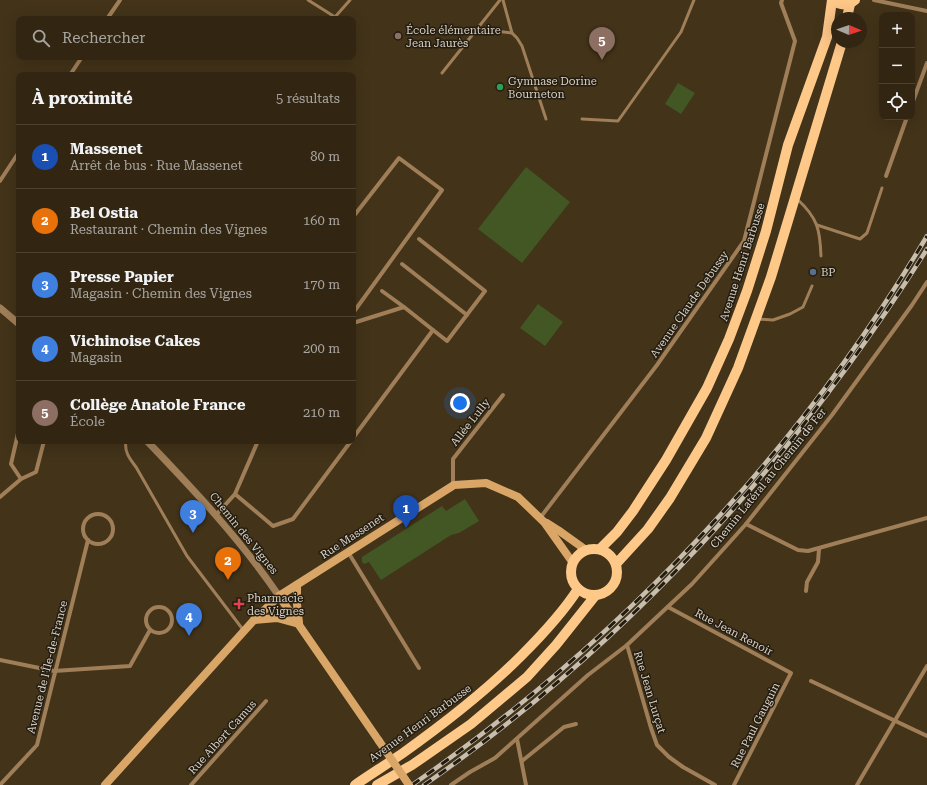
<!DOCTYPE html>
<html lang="fr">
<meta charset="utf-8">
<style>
:root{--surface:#322613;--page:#3d3221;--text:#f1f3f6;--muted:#a8a5a0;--line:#4d4333;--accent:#ea580c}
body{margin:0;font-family:"Roboto Serif",serif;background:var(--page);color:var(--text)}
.controls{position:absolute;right:12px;top:12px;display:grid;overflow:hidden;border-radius:8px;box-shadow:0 4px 16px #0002}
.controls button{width:36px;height:36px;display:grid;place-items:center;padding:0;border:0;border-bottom:1px solid var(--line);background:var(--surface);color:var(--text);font:20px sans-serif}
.compass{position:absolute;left:831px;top:12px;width:36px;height:36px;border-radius:50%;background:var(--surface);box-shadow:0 4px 16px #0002;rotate:92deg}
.you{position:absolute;left:460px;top:403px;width:14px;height:14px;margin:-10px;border:3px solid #fff;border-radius:50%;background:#1a73e8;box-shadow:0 0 0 6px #1a73e833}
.badge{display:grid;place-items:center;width:26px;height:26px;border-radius:50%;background:var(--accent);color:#fff;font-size:13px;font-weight:700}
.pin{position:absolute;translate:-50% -33px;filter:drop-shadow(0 1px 2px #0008)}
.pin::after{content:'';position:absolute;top:21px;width:14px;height:12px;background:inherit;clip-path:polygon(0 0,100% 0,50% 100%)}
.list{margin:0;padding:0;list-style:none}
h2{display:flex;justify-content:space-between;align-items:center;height:52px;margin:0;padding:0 16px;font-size:17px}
h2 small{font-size:13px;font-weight:400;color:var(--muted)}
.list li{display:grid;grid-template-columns:26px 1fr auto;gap:12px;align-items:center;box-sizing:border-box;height:64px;padding:0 16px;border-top:1px solid var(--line)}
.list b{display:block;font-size:15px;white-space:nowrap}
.list p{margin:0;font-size:13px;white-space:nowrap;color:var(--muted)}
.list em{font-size:13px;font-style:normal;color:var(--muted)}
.icon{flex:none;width:22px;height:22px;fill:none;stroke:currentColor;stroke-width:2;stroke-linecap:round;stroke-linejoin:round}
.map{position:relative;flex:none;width:927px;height:785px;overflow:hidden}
.search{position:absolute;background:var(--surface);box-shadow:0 4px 16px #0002;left:16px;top:16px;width:340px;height:44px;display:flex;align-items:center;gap:10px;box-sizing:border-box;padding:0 14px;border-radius:8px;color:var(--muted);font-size:15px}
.panel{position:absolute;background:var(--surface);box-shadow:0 4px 16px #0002;left:16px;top:72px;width:340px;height:372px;border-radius:8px}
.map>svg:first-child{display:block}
.green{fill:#425723}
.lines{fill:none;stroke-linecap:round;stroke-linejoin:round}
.service{stroke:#9f7e58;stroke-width:3}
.minor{stroke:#9f7e58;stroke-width:4}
.tertiary{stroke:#9f7e58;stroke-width:7}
.secondary{stroke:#daa667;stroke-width:8}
.primary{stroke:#fec889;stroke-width:10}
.rail-casing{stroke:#c8beae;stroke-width:4.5}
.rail{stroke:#231c11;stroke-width:3;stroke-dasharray:9;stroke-linecap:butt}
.secondary-bridge{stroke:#daa667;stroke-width:8}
.education-dot{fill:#8d6e63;stroke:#231c11;stroke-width:1.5}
.leisure-dot{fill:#2e9e5b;stroke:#231c11;stroke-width:1.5}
.service-dot{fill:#5c6f8a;stroke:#231c11;stroke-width:1.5}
.health-dot{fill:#e0444e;stroke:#231c11;stroke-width:1.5}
.labels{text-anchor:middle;stroke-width:3;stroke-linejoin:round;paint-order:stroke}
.poi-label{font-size:11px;fill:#dad1c2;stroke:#231c11;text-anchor:start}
.street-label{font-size:11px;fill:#dad1c2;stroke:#231c11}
</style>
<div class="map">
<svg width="927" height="785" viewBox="0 0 927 785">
<rect width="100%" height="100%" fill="#423319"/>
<!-- green -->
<g class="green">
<path d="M678,83L695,93L681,114L665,104Z"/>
<path d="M526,167L570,202L522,263L478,229Z"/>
<path d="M538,304L563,322L545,346L520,328Z"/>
<path d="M465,499L479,521L459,533L451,535L381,580L369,562L364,564L362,562V557L442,506L446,511Z"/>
</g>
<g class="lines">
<!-- service -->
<g class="service">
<path d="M308,0L335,17L350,0"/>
<path d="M478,29L512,33L503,0"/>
<path d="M512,33L517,38L522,46L546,119"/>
<path d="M442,73L500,0"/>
<path d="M582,119L618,121L681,32L694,0"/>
<path d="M797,199C818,218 820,230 821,256"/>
<path d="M817,225L860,239L867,233L882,188"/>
<path d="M758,319L773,320L790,314L803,307L812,286"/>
<path d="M126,441C124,452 130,459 136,467L187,556L244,631"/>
</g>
<!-- minor -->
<g class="minor">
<path d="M874,0L927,11"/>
<path d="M107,19L120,0"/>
<path d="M70,75L82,57"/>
<path d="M912,104L927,63"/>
<path d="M886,176L907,117"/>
<path d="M0,181L19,152"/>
<path d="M353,217L399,158L442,190L353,313"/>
<path d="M419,239L485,291L447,341L433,330"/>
<path d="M402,264L467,315"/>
<path d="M382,291L404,307"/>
<path d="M353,323L404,307L433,330L353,438"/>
<path d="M19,429L11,464L21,479"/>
<path d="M453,485V459L503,395"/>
<path d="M235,494L273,526L293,519L351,441"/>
<path d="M0,497L21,479L36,472L44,441"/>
<circle cx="98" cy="529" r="15"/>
<path d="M216,515L235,494L258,441"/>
<path d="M540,518L657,365L744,241L795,41L781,3L782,0"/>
<path d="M746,524L798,550L808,551L927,518"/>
<path d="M348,552L419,668"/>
<path d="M806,591L807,582L818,562L819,549"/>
<path d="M668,607L791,673L734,785"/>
<circle cx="159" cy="620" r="13"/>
<path d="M627,645L651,728L657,745L669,757L683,767L715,785"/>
<path d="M0,660L54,671L130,666L150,630"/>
<path d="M811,681L927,736"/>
<path d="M517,739L526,785"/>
<path d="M522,761L564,727L576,724"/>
<path d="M0,785L37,745L88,540"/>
<path d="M191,785L266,701"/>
<path d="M451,785L470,772L495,758L588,675L627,645L692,584L746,524L832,415L912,305L927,282"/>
<path d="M857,785L927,666"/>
</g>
<!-- tertiary -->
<g class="tertiary">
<path d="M0,308L19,324"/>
<path d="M147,441C194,490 240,539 279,596"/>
</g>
<!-- secondary -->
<g class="secondary">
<path d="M547,523L558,530L586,550"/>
<path d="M297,585V604L299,623"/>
<path d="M279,596L379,741"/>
<path d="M254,620L277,618L299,624"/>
<path d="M105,785L254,620L279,596L454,485L486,483L518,497L544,522L573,563"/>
</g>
<!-- primary -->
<g class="primary">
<path d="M833,0C840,6 848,6 855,0"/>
<path d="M847,18L850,4"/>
<circle cx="594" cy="572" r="23"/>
<path d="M600,549L617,532L633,511L666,460L707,388L729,339L747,291L766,231L788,145L827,37L832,0"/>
<path d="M616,564L648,529L670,498L706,438L738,368L771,277L842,42"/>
<path d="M355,785C371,774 387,764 403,753C445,723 484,693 521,656C542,635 562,614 578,589"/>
<path d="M377,785L412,765L471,724L527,677L556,645L595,596"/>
</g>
<!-- rail casing -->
<g class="rail-casing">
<g id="rail">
<path d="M412,785C619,642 798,453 927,236"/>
<path d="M424,785C627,645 796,458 927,249"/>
</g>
</g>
<!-- rail -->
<use href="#rail" class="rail"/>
<!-- secondary-bridge -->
<path class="secondary-bridge" d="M379,741L409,785"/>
</g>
<!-- markers -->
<circle class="education-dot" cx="398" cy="36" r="4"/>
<circle class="leisure-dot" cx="500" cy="87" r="4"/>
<circle class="service-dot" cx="813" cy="272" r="4"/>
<path class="health-dot" d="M237 598h4v4h4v4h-4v4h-4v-4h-4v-4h4z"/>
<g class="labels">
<!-- poi labels -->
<g class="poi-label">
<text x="406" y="34">École élémentaire<tspan x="406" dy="13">Jean Jaurès</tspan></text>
<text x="508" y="85">Gymnase Dorine<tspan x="508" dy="13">Bourneton</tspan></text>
<text x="821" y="276">BP</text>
<text x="247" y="602">Pharmacie<tspan x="247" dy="13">des Vignes</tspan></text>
</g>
<!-- street labels -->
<g class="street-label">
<text transform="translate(742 262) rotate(-72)" y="4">Avenue Henri Barbusse</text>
<text transform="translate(689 304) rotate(-55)" y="4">Avenue Claude Debussy</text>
<text transform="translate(470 422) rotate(-52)" y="4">Allée Lully</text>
<text transform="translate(768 478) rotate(-51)" y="4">Chemin Latéral au Chemin de Fer</text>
<text transform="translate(244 533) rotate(51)" y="4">Chemin des Vignes</text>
<text transform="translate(352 536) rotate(-33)" y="4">Rue Massenet</text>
<text transform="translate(734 632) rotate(28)" y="4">Rue Jean Renoir</text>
<text transform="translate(47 667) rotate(-76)" y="4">Avenue de l'Île-de-France</text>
<text transform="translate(650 692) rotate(73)" y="4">Rue Jean Lurçat</text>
<text transform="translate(420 723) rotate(-36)" y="4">Avenue Henri Barbusse</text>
<text transform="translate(755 725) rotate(-63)" y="4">Rue Paul Gauguin</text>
<text transform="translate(222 737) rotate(-48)" y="4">Rue Albert Camus</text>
</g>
</g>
</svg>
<div class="controls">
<button>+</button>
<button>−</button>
<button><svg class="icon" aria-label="locate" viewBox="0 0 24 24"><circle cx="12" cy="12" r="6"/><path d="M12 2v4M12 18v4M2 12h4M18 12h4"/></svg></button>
</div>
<svg class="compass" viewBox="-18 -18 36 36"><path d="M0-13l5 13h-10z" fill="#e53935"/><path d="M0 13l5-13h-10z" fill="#a8a5a0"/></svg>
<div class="you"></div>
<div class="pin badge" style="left:406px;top:528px;background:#1a4fb4">1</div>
<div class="pin badge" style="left:228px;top:580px;background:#e8710a">2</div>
<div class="pin badge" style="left:193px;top:533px;background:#3f7fe0">3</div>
<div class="pin badge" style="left:189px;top:636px;background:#3f7fe0">4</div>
<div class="pin badge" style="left:602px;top:60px;background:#8d6e63">5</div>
<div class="search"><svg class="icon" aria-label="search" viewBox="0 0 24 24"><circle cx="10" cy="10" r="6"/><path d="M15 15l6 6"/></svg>Rechercher</div>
<section class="panel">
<h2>À proximité<small>5 résultats</small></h2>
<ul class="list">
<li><span class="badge" style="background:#1a4fb4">1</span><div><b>Massenet</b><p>Arrêt de bus · Rue Massenet</p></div><em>80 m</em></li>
<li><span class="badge" style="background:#e8710a">2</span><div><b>Bel Ostia</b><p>Restaurant · Chemin des Vignes</p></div><em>160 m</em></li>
<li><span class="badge" style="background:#3f7fe0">3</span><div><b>Presse Papier</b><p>Magasin · Chemin des Vignes</p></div><em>170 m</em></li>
<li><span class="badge" style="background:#3f7fe0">4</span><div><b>Vichinoise Cakes</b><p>Magasin</p></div><em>200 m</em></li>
<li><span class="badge" style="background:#8d6e63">5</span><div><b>Collège Anatole France</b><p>École</p></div><em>210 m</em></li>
</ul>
</section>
</div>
